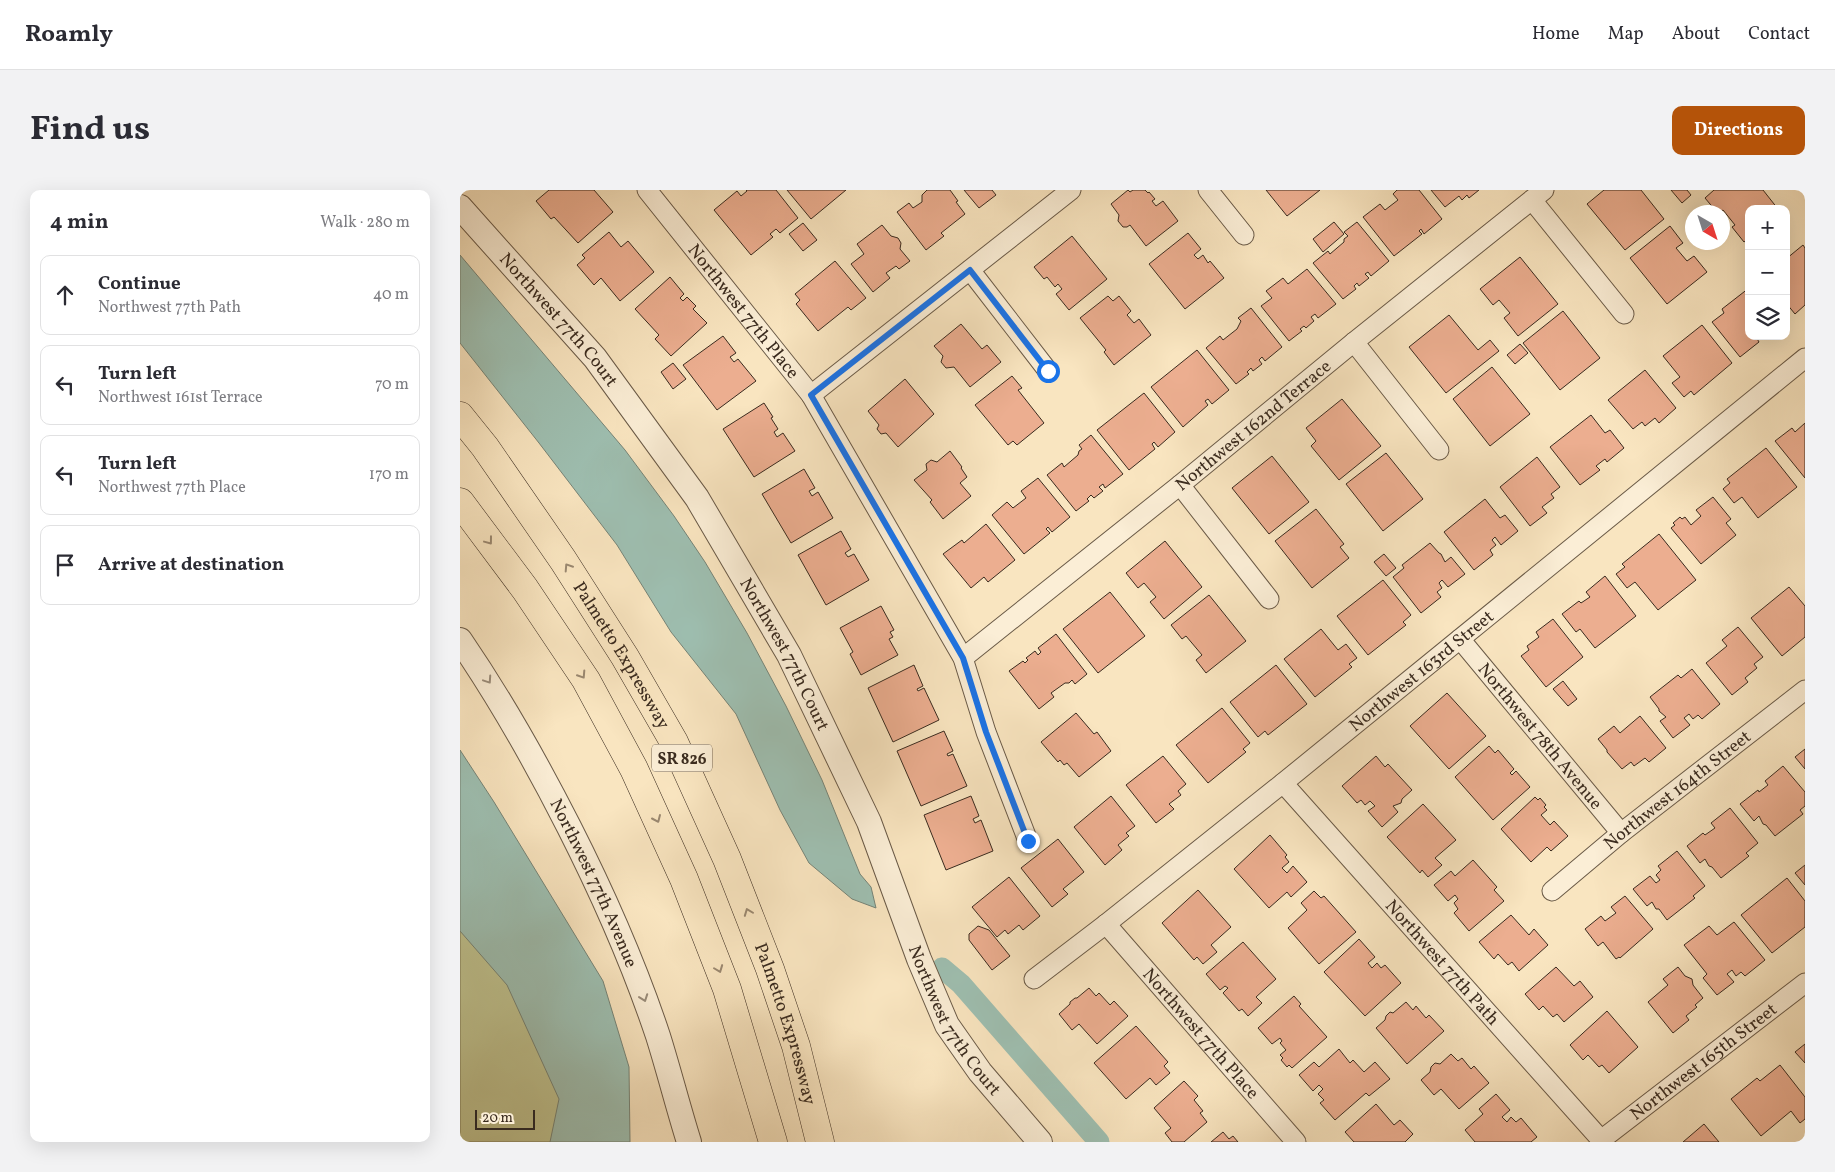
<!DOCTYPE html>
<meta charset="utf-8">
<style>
:root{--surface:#fff;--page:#f2f2f3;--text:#2b2b33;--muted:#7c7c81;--line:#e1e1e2;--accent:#b45309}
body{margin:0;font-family:Vollkorn,serif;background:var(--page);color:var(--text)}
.controls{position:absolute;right:15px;top:15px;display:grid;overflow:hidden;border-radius:10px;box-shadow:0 5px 20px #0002}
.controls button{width:45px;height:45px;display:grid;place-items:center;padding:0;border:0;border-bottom:1px solid var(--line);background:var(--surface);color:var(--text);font:25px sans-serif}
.compass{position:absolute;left:1225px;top:15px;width:45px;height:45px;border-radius:50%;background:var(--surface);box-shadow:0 5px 20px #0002;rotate:141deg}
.scale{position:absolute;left:15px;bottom:12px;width:60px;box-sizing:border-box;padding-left:5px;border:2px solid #3a2b1f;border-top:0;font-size:14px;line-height:18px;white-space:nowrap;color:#3a2b1f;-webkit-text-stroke:4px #fbeed6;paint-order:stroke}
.stop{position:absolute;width:15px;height:15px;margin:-11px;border:4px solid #1a73e8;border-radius:50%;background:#fff}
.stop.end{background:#1a73e8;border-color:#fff;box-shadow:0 1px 5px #0008}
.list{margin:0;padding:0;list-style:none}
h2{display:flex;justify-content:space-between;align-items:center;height:65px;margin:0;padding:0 20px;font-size:21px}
h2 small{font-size:16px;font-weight:400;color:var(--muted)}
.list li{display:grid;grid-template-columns:32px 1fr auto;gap:15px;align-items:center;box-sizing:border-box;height:80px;margin:0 10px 10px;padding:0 10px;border:1px solid var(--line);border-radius:10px}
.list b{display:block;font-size:19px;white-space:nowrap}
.list p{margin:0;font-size:16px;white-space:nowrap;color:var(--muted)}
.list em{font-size:16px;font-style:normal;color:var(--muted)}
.icon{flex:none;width:28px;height:28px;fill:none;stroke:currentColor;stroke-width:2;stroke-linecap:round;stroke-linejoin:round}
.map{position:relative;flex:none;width:1345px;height:952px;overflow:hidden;border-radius:10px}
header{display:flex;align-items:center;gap:30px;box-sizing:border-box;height:70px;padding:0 25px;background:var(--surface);border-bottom:1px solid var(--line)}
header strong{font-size:24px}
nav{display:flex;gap:28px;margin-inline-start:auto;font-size:18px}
.intro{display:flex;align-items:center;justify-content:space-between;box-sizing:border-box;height:120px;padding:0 30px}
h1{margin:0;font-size:35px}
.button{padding:12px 22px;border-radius:10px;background:var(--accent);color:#fff;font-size:18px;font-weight:700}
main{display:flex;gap:30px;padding:0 30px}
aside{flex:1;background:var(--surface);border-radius:10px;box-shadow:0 5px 20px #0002}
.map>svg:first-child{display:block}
.green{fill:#c0c491;stroke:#7d7858}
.water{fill:#9ebfb1;stroke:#768477}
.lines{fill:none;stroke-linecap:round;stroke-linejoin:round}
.canal{stroke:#9ebfb1;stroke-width:21}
.building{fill:#ecae90;stroke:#3a2b1f}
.minor-casing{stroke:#6a5a47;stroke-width:21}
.tertiary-casing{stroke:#6a5a47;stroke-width:26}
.motorway-casing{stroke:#3a2b1f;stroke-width:29}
.minor{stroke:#fbeed6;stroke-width:19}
.tertiary{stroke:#fbeed6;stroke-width:24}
.motorway{stroke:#f9e5c0;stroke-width:28}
.oneway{stroke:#9a8870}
.oneway2{stroke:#9a8c7a}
.route{stroke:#1a73e8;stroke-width:6}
.labels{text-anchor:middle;stroke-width:4;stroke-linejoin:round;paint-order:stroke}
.shield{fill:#fbeed6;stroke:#746656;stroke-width:1}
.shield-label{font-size:16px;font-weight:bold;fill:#3a2b1f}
.street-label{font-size:18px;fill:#3a2b1f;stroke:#fbeed6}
</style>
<header>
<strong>Roamly</strong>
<nav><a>Home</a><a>Map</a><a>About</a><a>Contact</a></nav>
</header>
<div class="intro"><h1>Find us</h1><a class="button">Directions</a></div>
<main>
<aside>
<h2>4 min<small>Walk · 280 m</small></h2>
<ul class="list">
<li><svg class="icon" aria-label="ahead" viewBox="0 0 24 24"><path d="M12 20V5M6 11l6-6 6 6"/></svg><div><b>Continue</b><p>Northwest 77th Path</p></div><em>40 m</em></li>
<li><svg class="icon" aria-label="left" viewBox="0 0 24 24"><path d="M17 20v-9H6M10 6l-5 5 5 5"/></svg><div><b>Turn left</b><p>Northwest 161st Terrace</p></div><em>70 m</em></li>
<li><svg class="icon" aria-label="left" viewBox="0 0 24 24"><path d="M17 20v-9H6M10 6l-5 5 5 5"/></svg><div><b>Turn left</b><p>Northwest 77th Place</p></div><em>170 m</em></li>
<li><svg class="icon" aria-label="arrive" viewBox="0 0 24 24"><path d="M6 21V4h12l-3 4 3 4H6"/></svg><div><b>Arrive at destination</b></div></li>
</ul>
</aside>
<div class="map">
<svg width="1345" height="952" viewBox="0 0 1345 952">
<rect width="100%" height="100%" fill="#f9e5c0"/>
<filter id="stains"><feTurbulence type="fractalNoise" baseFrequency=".004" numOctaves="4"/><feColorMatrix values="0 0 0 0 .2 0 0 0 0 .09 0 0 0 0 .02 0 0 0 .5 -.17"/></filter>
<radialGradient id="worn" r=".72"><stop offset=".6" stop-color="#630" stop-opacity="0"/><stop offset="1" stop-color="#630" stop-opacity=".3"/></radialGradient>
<!-- green -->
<path class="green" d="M0,726L50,786L106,918L98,952H0Z"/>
<!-- water -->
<g class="water">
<path d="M0,65L165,260L214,326L245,372L287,443L326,516L362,590L400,684L411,697L416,718L392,709L349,673L320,620L276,524L211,442L157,355L79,253L0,153Z"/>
<path d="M0,560L34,612L143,791L169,877L170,952H90L99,909L47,795L0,741Z"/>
</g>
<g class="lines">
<!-- canal -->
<path class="canal" d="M482,778L501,794L639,952"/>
</g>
<!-- building -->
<g class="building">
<path d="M89,0H134L153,22L118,53L94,27L91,29L76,11Z"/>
<path d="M286,0H316L338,28L320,43L316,39L310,44L313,47L291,65L254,20L277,1L281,6L287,1Z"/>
<path d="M327,0H386L351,29Z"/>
<path d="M467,0H490L498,11L496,12L505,24L481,43L484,46L466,60L437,22L449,13L453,18L462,12V5Z"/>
<path d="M504,0H532L536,5L519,18Z"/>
<path d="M668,0L670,2L673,0H685L688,3L689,2L695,9L692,11L696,16L703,11L718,31L686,56L670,35L667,37H663L658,31L659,25L651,14Z"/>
<path d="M806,0H860L827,26Z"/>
<path d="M937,0H959L982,29L964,44L961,39L959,41L962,44L934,66L903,27L920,14L925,20L938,10L933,4Z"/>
<path d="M971,0H1019L1009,8L1007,5L1002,10L999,6L985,17Z"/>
<path d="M1144,0H1181L1204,29L1165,60L1127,14Z"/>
<path d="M1211,0H1227L1231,5L1222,13Z"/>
<path d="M1254,0H1303L1318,19H1289V48L1284,52L1272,37L1275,35L1263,20L1260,22L1257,18L1255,20L1245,8Z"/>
<path d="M874,32L884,44L863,62L853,49Z"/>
<path d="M897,32L929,71L911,86L908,82L905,84L909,88L899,96L897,93L894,96L896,99L883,109L853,73L868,61L870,64L884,52V49L888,46L884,42Z"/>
<path d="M343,33L357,50L343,61L329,44Z"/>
<path d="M422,35L431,46L438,48L441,53L440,59L450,71L439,79L436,76L426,83L430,88L413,102L391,74L404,64L397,54Z"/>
<path d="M1210,36L1223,53L1216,58L1227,71L1234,66L1247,82L1207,114L1170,68Z"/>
<path d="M149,42L161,57L168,51L194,82L160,111L141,88L134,95L117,75L125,68L122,65Z"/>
<path d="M728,43L741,59L734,65L738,69L743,65L748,73L750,71L764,88L725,119L689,74Z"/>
<path d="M612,46L647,89L609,120L596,104L602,99L598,94L595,97L587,87L584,89L574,77Z"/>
<path d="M1343,55L1345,58V115L1335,124L1326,113V69Z"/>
<path d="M1060,67L1098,114L1058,146L1044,128L1050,123L1039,110L1033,115L1020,99Z"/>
<path d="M375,71L406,108L391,120L388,117L358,141L336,114L340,110L335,104Z"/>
<path d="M847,79L876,114L858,128L855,124L851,127L854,131L846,138L844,136L840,139L842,141L829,151L801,116L812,108L806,101L823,88L828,94Z"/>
<path d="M210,87L224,104L220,108L223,111L227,107L236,116L233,119L247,133L211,166L195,149L199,145L175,119Z"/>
<path d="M1289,98V146H1297L1296,147L1299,152L1280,167L1252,132L1264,123L1262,119Z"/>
<path d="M648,106L653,111L659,106L671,121L667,125L674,133L679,129L691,145L654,175L644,162L646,160L620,128Z"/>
<path d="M791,118L822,157L805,171L802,167L799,170L802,174L793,181L791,178L787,182L789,184L776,194L746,158L760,146L763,150L777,139L781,131L778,128Z"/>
<path d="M1103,121L1140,168L1100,200L1063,153Z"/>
<path d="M989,125L1018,160L1030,150L1039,161L986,203L949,157Z"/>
<path d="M501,134L522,159L527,155L541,172L510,197L494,177L486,178L481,172L483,166L474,156Z"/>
<path d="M1242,135L1272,173L1234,205L1231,201L1224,207L1212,193L1220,187L1203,166Z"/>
<path d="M263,146L276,163L270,167L274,172L278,169L296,191L257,220L223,175Z"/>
<path d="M1060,154L1068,163L1055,174L1047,165Z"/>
<path d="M737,160L769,200L752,214L748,209L745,211L748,215L723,237L691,197Z"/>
<path d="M213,173L226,189L213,199L201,182Z"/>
<path d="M1032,177L1070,224L1030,256L993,209Z"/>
<path d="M1185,180L1216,218L1199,233L1195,228L1185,236L1182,232L1173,239L1148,210Z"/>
<path d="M552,186L562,198L558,200L584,233L557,255L553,251L548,255L515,215Z"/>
<path d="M445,189L474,224L438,257L426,243L421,244L417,239L419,235L408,221Z"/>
<path d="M684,203L715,242L698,257L694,252L692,254L695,259L669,280L637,240Z"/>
<path d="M882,209L921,256L879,290L851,256L856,251L846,238Z"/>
<path d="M304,213L313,227L311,228L318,239L314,242L317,247L323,243L335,261L294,287L263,239Z"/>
<path d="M1131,225L1145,243L1150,240L1164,258L1147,272L1145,269L1136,276L1140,280L1120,295L1090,257Z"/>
<path d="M1345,233V288L1315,251L1332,238L1335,242Z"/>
<path d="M631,245L663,284L645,298L643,294L639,297L643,301L634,308L631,305L627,309L629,311L616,321L587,285L602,273L604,277L618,265L619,261L622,259L619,255Z"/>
<path d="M1306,258L1337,297L1298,328L1282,307L1274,313L1263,299L1270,293L1267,289Z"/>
<path d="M490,261L502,277L501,278L507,287L500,293L511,306L483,329L470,312L472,310L454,290L467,280L466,274L471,270L477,272Z"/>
<path d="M926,263L963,309L923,341L886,294Z"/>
<path d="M812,266L849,312L809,344L772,298Z"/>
<path d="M1077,267L1100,297L1091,304L1094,308L1082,317L1087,323L1070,336L1040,297Z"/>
<path d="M344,279L355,298L349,301L352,306L358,302L373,328L331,353L302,304Z"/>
<path d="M578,288L610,327L592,342L588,337L586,339L590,343L564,364L532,325L547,312L553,318L566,308L561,301Z"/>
<path d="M1253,307L1271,329L1266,333L1276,345L1241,374L1211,338L1215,335L1213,333L1220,327L1222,329L1225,327L1231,335L1241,326L1236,320Z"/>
<path d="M1025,309L1040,328L1045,325L1058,341L1041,355L1035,347L1032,350L1036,355L1030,360L1033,365L1014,380L984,342Z"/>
<path d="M856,319L884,354L880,357L889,368L852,398L815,351Z"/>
<path d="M526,334L555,370L528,392L524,387L511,398L483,364L502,350L504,353Z"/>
<path d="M381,341L391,359L385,363L388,367L394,364L409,390L366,415L338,365Z"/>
<path d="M1199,344L1236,390L1198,420L1175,392L1167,398L1156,384L1165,377L1162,374Z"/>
<path d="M705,351L742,397L704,429L690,412L696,407L684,393L678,398L666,383Z"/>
<path d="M970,353L979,363L981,364L985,372L991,367L1005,384L988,397L982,390L979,393L982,398L977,402L981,407L961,423L933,387L944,378L942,375Z"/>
<path d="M924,364L936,378L926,386L914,372Z"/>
<path d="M1145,386L1176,426L1135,458L1120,439L1116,442L1102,424L1119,411L1121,413L1130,407L1126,402Z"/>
<path d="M923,390L951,425L943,432L946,435L908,465L877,426Z"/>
<path d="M1329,397L1345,416V447L1322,466L1291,428Z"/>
<path d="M650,402L685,446L638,483L603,439Z"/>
<path d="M749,405L786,451L746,483L736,470L742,465L726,446L722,449L711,435Z"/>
<path d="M421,416L434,440L430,442L433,447L429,449L438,465L401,485L390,464L393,462L380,438Z"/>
<path d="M1093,429L1123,467L1086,497L1061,466L1069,460L1067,456L1079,447L1076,442Z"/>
<path d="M1278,437L1303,467L1294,474L1297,478L1285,488L1288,492L1272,505L1246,473L1267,456L1262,450Z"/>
<path d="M861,439L878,460L886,454L897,468L889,474L892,477L855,507L824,469Z"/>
<path d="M596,444L627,484L615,494L612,490L609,493H605L591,503L594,507L579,519L549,481L563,471L565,473L568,470L566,468L575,461L578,465L581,462L578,458Z"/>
<path d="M454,475L463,496L457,499L458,501L464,498L479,530L433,552L408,498Z"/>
<path d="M816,475L847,514L808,545L805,541L798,547L770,512Z"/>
<path d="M1232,479L1260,514L1242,529L1238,525L1233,529L1229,524L1224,528L1230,535L1213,548L1200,531L1206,527L1199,521V519L1190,507L1218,485L1221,488Z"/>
<path d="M1103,491L1117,509L1108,516L1093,499Z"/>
<path d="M987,503L1026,546L989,579L950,536Z"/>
<path d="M762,518L790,553L783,559L786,562L748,593L716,555Z"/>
<path d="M616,523L634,544L637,542L651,561L619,587L607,573L604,575L600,570L598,572L581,552Z"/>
<path d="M1180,526L1206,558L1189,572L1185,568L1174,576L1171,572L1162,579L1147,562V560L1138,549L1154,536L1160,543Z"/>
<path d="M484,541L493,561L487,564L488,566L493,564L507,596L461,616L437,561Z"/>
<path d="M1029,556L1035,563L1038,560L1054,579L1050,583L1052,585L1056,581L1070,597L1033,630L995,587Z"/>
<path d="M1345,559V579L1335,567Z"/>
<path d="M703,566L726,594L718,601L721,605L709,614L714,619L696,633L666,595Z"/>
<path d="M916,566L925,577L928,574L952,600L942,609L941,613L933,616L938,622L922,637L908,621L915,616L910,611L905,615L901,610L897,613L882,596Z"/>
<path d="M1323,576L1345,602V616L1340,620L1343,624L1315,646L1306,635L1303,634L1299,626L1294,631L1280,614L1298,600L1299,602L1308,595L1305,591Z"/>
<path d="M511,606L519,626L513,629L515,633L521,630L533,661L486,680L464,625Z"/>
<path d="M651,606L675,636L666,643L669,646L658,655L662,660L645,675L614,637Z"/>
<path d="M1075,607L1078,610L1080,608L1086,615L1084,617L1087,620L1081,625L1090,635L1094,631L1108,646L1091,661L1087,657L1071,672L1041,639Z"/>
<path d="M963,614L996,650L975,668L982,675L968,687L962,680L960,683L927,647Z"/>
<path d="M1270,618L1298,653L1286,663L1289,666L1261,688L1252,677L1249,676L1245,669L1240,673L1227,656L1243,643L1245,645L1255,638L1251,633Z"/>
<path d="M810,645L827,665L825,667L829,672L822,678L827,683L833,676L847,692L831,707L827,702L809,718L774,679Z"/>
<path d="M598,649L624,682L603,699L608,704L592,717L561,678Z"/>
<path d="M1217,661L1245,696L1233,706L1235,708L1207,730L1199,719H1196L1192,712L1187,716L1173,699L1190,686L1196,693L1200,690L1196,685L1201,680L1198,676Z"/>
<path d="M1013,670L1037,697L1034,700L1044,711L1009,741L994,723L998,719L994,713L998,709L995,705L988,711L974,695L991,681L995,686Z"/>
<path d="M1345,675V695L1335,683Z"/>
<path d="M549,687L580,726L563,740L559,735L548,744L545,740L537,747L512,717Z"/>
<path d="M1327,688L1345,711V737L1312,763L1281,725Z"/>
<path d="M738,700L771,737L751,755L757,762L743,774L737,767L734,770L702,733Z"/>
<path d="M854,701L861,708L864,706L896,742L859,774L828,738L847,720L841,713Z"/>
<path d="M1165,706L1193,739L1160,768L1159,767L1156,769L1143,752L1138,756L1125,739L1141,726L1145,731L1156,723L1151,717Z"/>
<path d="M1051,725L1069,745L1074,739L1088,755L1059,781L1052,772L1048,775L1038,764L1034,769L1019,752Z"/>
<path d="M1274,732L1305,770L1285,786L1281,782L1276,786L1272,780L1267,784L1274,792L1257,805L1243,788L1247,784L1224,755L1249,736L1257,745Z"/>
<path d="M518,736L529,740L550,766L532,780L509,750V744Z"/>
<path d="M899,749L915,767L908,773L912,778L917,773L921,778L925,775L941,793L905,826L864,782Z"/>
<path d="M783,752L816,789L796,807L802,813L788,826L782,819L779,821L763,803L768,798L765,796L760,800L746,784Z"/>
<path d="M1096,777L1114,796L1120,791L1133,807L1104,832L1097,824L1093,827L1083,816L1079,820L1065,804Z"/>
<path d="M1218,777L1225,786L1232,789L1233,795L1243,808L1235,815L1237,817L1226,826L1229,830L1213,843L1188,812L1208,795L1203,789Z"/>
<path d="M629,798L636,806L639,803L650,815L654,811L668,826L637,854L619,834L612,840L599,824L610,814V812L615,808H617Z"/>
<path d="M834,806L841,814L839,816L867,847L832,878L829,875L827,877L821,870L823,868L820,865L826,860L820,853L822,851L820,848L812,854L798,838Z"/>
<path d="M946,812L953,820L956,816L966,828L969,825L984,841L947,874L916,838L925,830L926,826L930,822L933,823Z"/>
<path d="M1147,821L1178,857L1149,883L1142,875L1139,877L1128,865L1123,870L1110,855Z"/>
<path d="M676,836L708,872L704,876L710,883L696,895L690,888L666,909L634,873Z"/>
<path d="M1345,854V873L1335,862Z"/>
<path d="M879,859L890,873L893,870L904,882L915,872L930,889L909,906L906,903L875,930L860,913L864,910L858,904L863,899L859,895L853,901L839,885L854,872L859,877Z"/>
<path d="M991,864L998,871L1002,868L1011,879L1014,876L1029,893L999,919L981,899L974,905L961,890L970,882L971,877L975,873L980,874Z"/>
<path d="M1320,875L1345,907V929L1340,933L1331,921L1301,946L1271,909L1297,888L1300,891Z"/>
<path d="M724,891L738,906L734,910L743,921L740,923L747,932L724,952H712L705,943L711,938L694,918Z"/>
<path d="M1036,904L1050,920L1042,927L1047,932L1051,927L1056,932L1061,928L1077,947L1071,952H1015L1005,940L1023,924L1019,919Z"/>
<path d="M916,914L934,935L940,930L953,944L945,952H894L885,942Z"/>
<path d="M1244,934L1259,952H1223Z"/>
<path d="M763,942L769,949L773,946L778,952H751Z"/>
</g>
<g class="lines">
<!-- minor casing -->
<g class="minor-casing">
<g id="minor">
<path id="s1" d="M187,0L351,205L503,468L526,542L568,651"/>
<path d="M748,0L784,45"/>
<path d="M1072,10L1164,124"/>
<path d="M510,80L588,181"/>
<path d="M894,152L979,260"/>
<path d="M351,205L611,0"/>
<path d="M720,295L809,409"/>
<path id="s2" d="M1000,449L1161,643"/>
<path id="s3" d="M503,468L720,295L894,152L1084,0"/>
<path id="s4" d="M823,593L1143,952"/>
<path id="s5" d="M1092,701L1161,643L1345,500"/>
<path id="s6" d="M646,734L836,952"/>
<path id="s7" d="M574,789L646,734L823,593L1345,168"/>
<path id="s8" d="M1141,950L1345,793"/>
</g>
</g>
<!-- tertiary casing -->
<g class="tertiary-casing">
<g id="tertiary">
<path id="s9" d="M0,17L135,168L237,308L329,465L409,632L459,769L487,835L520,882L580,952"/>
<path id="s10" d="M0,450C41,510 76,572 109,637C143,704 174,774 198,846C209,881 218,917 229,952"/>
</g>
</g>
<!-- motorway casing -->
<g class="motorway-casing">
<g id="motorway">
<path id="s11" d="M0,226L25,257L103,370L165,467L214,552L267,669L310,779L336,856L360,952"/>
<path d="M0,312L65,399L126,490L174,579L224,689L267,799L313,952"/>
</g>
</g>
<!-- minor -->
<use href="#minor" class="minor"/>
<!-- tertiary -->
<use href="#tertiary" class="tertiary"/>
<!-- motorway -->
<use href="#motorway" class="motorway"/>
</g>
<!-- one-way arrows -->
<defs><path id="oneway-chevron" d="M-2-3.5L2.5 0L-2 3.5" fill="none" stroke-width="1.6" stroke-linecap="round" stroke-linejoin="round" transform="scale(1.25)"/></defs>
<g class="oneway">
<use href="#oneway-chevron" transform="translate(29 351) rotate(53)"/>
<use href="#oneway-chevron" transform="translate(108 377) rotate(-123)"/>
<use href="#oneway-chevron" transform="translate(122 485) rotate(57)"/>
<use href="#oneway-chevron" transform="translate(197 629) rotate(66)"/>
<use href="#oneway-chevron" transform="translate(288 722) rotate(-111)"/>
<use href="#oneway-chevron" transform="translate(259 779) rotate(69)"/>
</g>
<g class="oneway2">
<use href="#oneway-chevron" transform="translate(28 490) rotate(56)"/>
<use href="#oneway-chevron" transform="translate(184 808) rotate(70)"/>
</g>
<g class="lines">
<!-- route -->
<path class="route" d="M568,651L526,542L503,468L351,205L510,80L588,181"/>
</g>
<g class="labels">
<!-- shield labels -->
<rect class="shield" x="192" y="554.5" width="60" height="27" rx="4"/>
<g class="shield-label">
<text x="222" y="574">SR 826</text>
</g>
<!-- street labels -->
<g class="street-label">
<text dy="6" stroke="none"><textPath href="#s1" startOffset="155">Northwest 77th Place</textPath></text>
<text dy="6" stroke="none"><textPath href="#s9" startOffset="150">Northwest 77th Court</textPath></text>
<text dy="6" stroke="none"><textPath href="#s3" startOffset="372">Northwest 162nd Terrace</textPath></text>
<text dy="6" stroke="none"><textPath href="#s9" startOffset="555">Northwest 77th Court</textPath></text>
<text dy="6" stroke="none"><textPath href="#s11" startOffset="289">Palmetto Expressway</textPath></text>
<text dy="6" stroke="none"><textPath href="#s7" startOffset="495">Northwest 163rd Street</textPath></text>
<text dy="6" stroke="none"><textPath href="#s2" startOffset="126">Northwest 78th Avenue</textPath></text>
<text dy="6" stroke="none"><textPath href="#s5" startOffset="161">Northwest 164th Street</textPath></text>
<text dy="6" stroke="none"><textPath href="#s10" startOffset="278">Northwest 77th Avenue</textPath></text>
<text dy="6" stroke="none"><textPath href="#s4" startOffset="240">Northwest 77th Path</textPath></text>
<text dy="6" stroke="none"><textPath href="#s9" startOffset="960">Northwest 77th Court</textPath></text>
<text dy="6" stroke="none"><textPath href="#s11" startOffset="694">Palmetto Expressway</textPath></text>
<text dy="6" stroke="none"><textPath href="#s6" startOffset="145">Northwest 77th Place</textPath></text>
<text dy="6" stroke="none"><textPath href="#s8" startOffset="129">Northwest 165th Street</textPath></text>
</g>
</g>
<rect width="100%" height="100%" filter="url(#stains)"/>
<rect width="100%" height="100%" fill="url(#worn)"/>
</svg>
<div class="controls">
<button>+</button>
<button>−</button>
<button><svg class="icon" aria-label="layers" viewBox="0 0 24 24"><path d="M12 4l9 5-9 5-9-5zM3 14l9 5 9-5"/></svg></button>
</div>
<svg class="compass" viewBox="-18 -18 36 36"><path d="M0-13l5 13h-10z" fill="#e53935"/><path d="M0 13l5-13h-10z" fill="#7c7c81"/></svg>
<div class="scale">20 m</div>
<div class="stop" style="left:588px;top:181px"></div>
<div class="stop end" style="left:568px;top:651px"></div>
</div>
</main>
